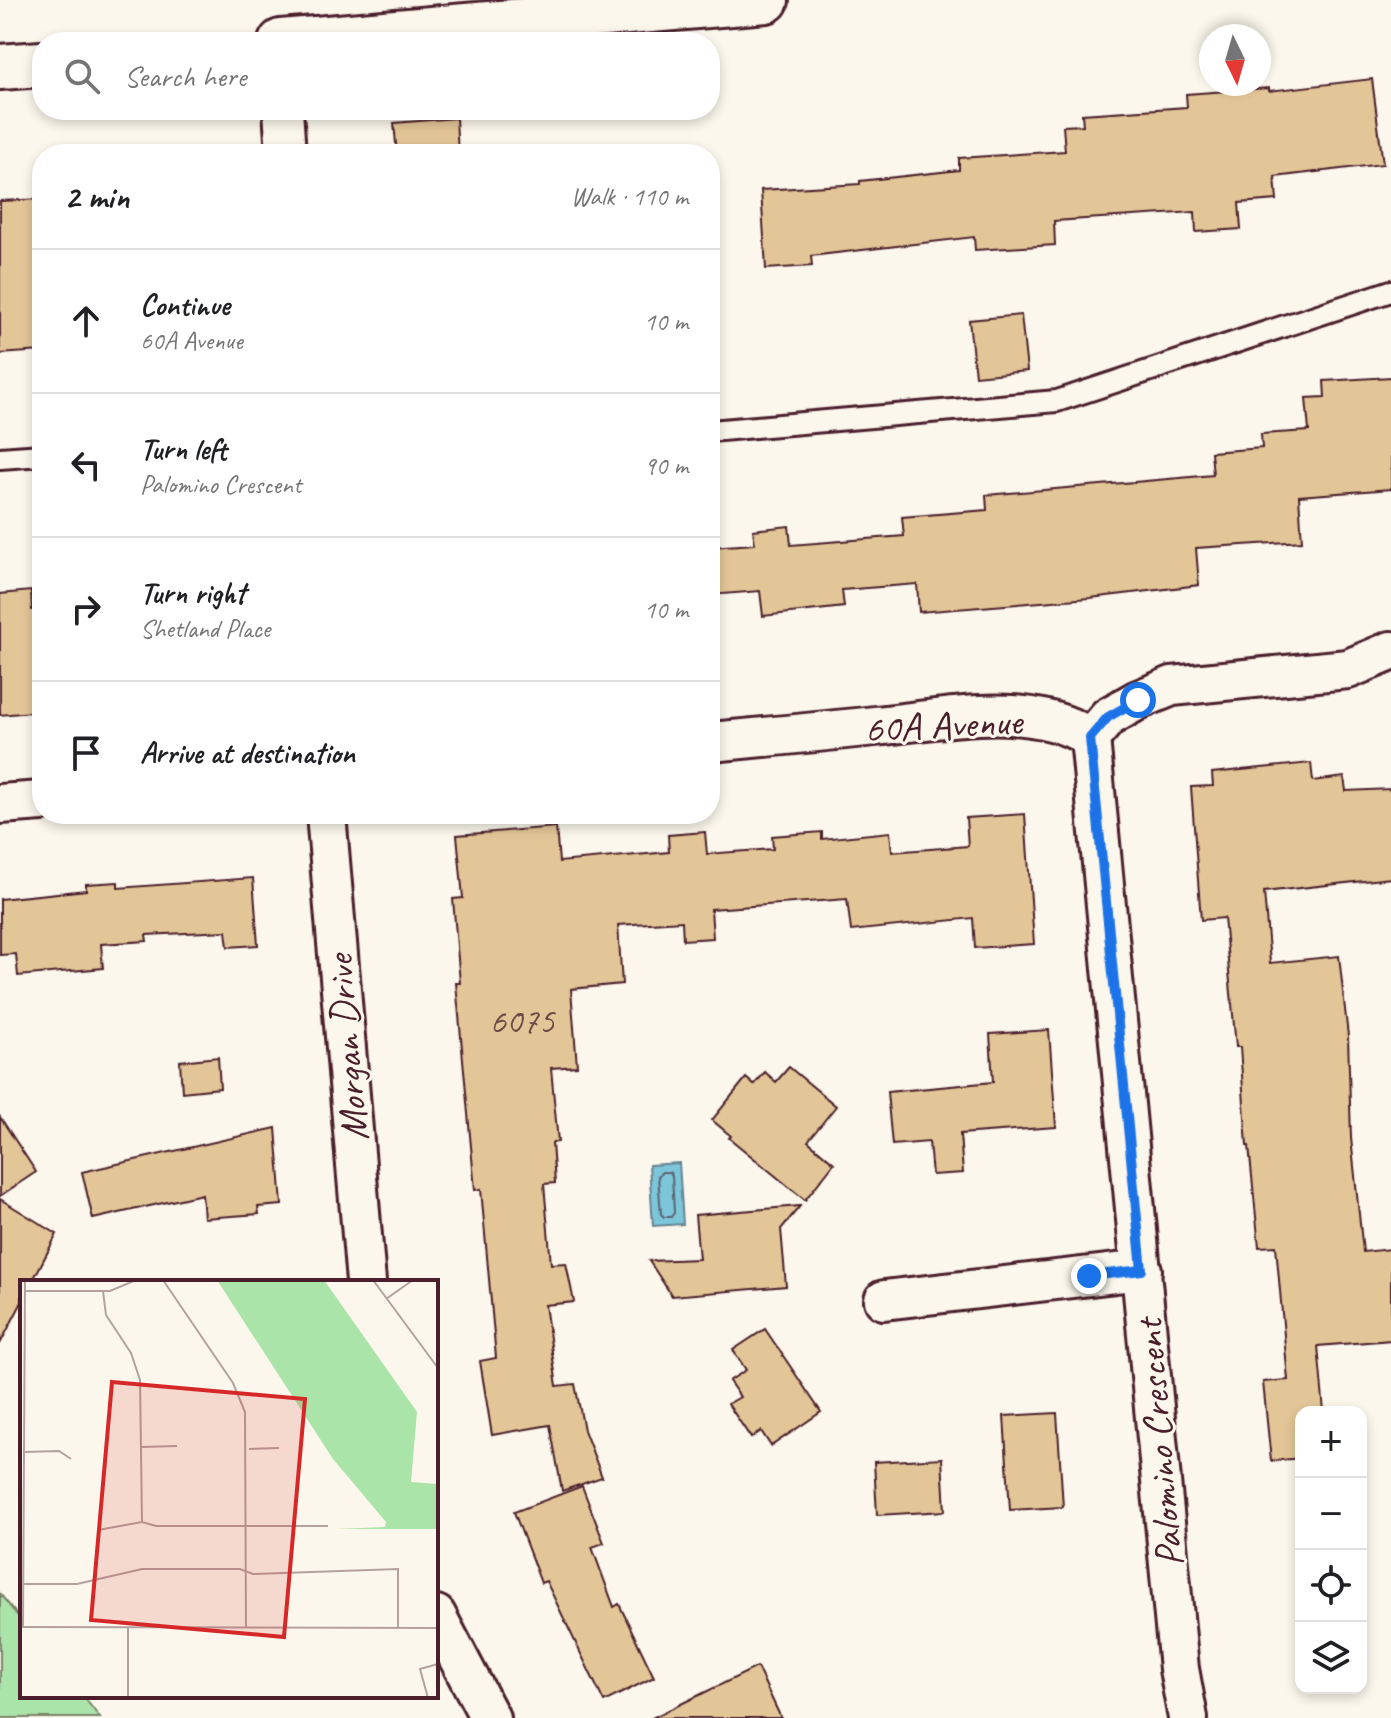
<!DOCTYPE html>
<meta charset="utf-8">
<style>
:root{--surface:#fff;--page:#f6f6f6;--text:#202124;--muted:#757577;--line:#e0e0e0}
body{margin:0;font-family:Caveat,sans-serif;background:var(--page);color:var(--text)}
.controls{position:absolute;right:24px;bottom:24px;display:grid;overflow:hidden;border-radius:16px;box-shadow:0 4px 12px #0003}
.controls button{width:72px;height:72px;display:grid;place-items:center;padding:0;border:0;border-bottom:2px solid var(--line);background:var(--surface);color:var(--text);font:40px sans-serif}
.compass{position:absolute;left:1199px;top:24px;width:72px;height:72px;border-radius:50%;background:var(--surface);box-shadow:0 4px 12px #0003;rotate:175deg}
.stop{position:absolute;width:24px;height:24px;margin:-18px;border:6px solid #1a73e8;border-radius:50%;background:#fff}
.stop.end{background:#1a73e8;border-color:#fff;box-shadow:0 2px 8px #0008}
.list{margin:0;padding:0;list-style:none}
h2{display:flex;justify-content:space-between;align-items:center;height:104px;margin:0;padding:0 32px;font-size:34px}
h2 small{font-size:26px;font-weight:400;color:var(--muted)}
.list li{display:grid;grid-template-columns:52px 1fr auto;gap:24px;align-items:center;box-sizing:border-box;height:144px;padding:0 32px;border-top:2px solid var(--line)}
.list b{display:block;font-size:30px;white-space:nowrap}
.list p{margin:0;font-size:26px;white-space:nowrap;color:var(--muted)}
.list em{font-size:26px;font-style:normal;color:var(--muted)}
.icon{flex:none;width:44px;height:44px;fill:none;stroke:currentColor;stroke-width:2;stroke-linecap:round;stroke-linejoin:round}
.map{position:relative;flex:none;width:1391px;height:1718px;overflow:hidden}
.search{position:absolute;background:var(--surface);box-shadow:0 4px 12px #0003;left:32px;top:32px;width:688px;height:88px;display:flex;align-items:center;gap:20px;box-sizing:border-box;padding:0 28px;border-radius:32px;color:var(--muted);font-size:30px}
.panel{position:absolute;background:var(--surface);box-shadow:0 4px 12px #0003;left:32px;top:144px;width:688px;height:680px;border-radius:32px}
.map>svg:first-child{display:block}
.green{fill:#abe4a8;stroke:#7a826a;stroke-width:2}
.water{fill:#7bc6da;stroke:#678394;stroke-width:2}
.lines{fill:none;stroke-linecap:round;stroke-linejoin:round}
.shore{stroke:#5e6271;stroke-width:2}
.building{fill:#e3c697;stroke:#4a1f2b;stroke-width:2}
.service-casing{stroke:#4a1f2b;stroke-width:26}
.minor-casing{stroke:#4a1f2b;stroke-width:44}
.secondary-casing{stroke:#4a1f2b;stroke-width:50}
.service{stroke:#fbf7ec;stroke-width:20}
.minor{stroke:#fbf7ec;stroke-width:38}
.secondary{stroke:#fbf7ec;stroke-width:44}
.route{stroke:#1a73e8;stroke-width:10}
.labels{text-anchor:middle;stroke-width:6;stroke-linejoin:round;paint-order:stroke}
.number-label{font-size:36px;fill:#704946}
.street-label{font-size:40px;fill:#4a1f2b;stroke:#fbf7ec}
.inset-road{fill:none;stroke:#b4a19f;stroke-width:2}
.view{fill:#d62828;fill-opacity:0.15;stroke:#d62828;stroke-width:4}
.inset-edge{fill:none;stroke:#4a1f2b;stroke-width:4}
</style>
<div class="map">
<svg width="1391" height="1718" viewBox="0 0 1391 1718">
<rect width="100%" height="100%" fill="#fbf7ec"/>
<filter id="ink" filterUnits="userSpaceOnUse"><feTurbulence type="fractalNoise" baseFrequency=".0125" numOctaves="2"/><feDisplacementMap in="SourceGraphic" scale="16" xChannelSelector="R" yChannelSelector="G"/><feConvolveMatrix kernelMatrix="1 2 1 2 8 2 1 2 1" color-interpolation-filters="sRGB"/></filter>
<g filter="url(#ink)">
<!-- green -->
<path class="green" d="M0,1594L22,1621V1696H83L100,1718H0Z"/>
<!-- water -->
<path class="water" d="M679,1163L683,1224L653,1226L649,1165Z"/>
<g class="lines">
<!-- shore -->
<path class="shore" d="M662,1172H669L672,1175L674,1213L671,1217H664L661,1214L658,1176Z"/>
</g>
<!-- building -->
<g class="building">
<path d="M1372,79L1383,164L1275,177L1277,200L1239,203L1241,229L1196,232L1195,212L1054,221L1055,245L975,250L974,237L811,256L812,266L766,269L761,190L860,184V181L959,170V158L1065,151L1063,126L1083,125L1082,114L1187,107L1186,94L1269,88V91Z"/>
<path d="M456,118L458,154H397L394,123Z"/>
<path d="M42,199V351L0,354V201Z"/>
<path d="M1021,315L1027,371L975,376L969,320Z"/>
<path d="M1391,377V489L1299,496L1302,541L1196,548L1199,585L1090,598L919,612L917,584L842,590L844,607L763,616L760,591L710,595V547L755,544L753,530L789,526L791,545L904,536L902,517L987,510L986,495L1213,475L1211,452L1262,448L1261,434L1309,431L1306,398L1325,397L1324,381Z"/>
<path d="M31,591L32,610L42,609V711L0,715V594Z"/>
<path d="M1311,763L1313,781L1344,777L1346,791L1391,789V878L1264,892L1270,963L1339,956L1348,1036L1351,1138L1363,1252L1391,1249V1340L1318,1346L1324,1412H1301V1458L1271,1461L1263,1382L1288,1380L1276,1246L1259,1247L1249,1146H1247L1240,1047H1236L1224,918L1201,920L1191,787L1213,786L1212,773Z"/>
<path d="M1025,814L1034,944L975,948L973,918L851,931L847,899L711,909L713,938L683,940L682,921L618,925L622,984L571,989L577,1066L551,1068L558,1142L552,1143L555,1183L544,1184L551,1264L566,1263L574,1302L545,1305L557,1386L575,1384L584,1430L602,1477L562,1491L550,1425L492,1435L480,1361L496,1358L481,1189L475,1190L456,983H460L453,899L463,898L457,835L556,827L559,862L669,852L668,835L705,832L707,854L773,849L772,836L822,832V839L890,832L892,852L968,846L966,818Z"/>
<path d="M253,878L258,945L228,947L226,931L146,935L147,941L101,944L103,968L18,976L16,954L0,955V899L86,890V884L118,882V888Z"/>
<path d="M1049,1030L1056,1127L960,1134L963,1173L932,1175L929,1142L892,1145L887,1092L993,1082L990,1034Z"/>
<path d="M218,1057L220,1088L182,1092L180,1061Z"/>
<path d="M789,1067L836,1106L808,1141L834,1163L805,1200L729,1138L731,1136L712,1120L746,1078L754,1085L765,1072L776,1082Z"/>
<path d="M0,1117L36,1172L0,1196Z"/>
<path d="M276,1128L282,1205L258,1207L259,1214L204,1218L202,1194L93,1219L82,1172Z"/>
<path d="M0,1199L57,1234L32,1282H22V1302L0,1344Z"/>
<path d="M800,1206L781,1229L786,1286L672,1296L649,1261L699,1259L695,1215Z"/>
<path d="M765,1329L821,1412L771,1446L761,1431L751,1438L728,1404L740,1397L729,1381L746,1370L733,1350Z"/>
<path d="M1057,1413L1063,1507L1010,1510L1004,1416Z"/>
<path d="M942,1458L945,1511L877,1515L874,1462Z"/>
<path d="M582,1486L604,1543L592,1547L614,1607L619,1604L654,1677L604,1702L546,1581L541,1583L514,1512Z"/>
<path d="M757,1667L781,1718H652Z"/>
</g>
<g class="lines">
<!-- service casing -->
<g class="service-casing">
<g id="service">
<path d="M710,431L1057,401L1391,291"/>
<path d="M0,458L42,455"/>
</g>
</g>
<!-- minor casing -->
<g class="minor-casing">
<g id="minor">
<path d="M283,110L286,154"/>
<path d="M1090,738L1179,1669L1188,1718"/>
<path d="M1090,738L1108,717L1138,700L1172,686L1348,669L1391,651"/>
<path d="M710,742C765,737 820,732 875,726C942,720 1030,698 1090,738"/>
<path d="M0,804L42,801"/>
<path d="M326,814L366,1282"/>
<path d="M884,1300L1142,1270"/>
<path d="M436,1615L490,1718"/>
</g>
</g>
<!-- secondary casing -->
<g class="secondary-casing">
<g id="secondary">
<path d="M281,42L766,0"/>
<path d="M0,67L42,64"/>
</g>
</g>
<!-- service -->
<use href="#service" class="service"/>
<!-- minor -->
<use href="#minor" class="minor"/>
<!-- secondary -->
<use href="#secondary" class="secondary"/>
</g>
</g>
<g class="lines" filter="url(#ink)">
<!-- route -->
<path class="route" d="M1089,1276L1142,1270L1090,738L1108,717L1138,700"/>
</g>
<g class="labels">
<!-- number labels -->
<g class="number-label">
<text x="522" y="1033">6075</text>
</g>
<!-- street labels -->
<g class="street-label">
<text transform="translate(943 724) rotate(-3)" y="14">60A Avenue</text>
<text transform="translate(346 1048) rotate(-95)" y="14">Morgan Drive</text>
<text transform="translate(1158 1443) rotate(-95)" y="14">Palomino Crescent</text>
</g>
</g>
<!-- overview -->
<g transform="translate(20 1280)">
<rect width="418" height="418" fill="#fbf7ec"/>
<path d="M197,0H304L397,132L391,202L418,204V249H316L365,247L366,242L313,179Z" fill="#abe4a8"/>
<path class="inset-road" d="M143,0L213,103L225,132L226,348M353,0L418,88M5,11H90L116,0M83,11L86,35L111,73L120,100L122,242M366,19L393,0M121,167L157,166M229,169L259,168M4,172L39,171L51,179M78,250L122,242L136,246H308M3,304H57L122,289H220L233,294L378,289V348M0,347L418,348M3,347L5,0M108,418V348M408,418L400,389L418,384"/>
<path class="view" d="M92,102L285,119L264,357L71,340Z"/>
<rect width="418" height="418" class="inset-edge"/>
</g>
</svg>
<div class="controls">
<button>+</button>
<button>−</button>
<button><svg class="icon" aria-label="locate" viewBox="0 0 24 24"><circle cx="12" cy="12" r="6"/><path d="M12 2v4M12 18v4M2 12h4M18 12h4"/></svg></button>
<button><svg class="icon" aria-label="layers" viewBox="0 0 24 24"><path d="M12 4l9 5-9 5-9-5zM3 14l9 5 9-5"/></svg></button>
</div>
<svg class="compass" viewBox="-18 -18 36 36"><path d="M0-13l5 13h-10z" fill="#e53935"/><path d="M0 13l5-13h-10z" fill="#757577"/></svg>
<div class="stop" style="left:1138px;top:700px"></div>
<div class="stop end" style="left:1089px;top:1276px"></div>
<div class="search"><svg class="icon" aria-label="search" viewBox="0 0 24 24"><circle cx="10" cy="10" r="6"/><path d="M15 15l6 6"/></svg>Search here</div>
<section class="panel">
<h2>2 min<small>Walk · 110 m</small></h2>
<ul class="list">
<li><svg class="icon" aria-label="ahead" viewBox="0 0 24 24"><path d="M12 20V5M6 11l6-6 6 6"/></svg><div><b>Continue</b><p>60A Avenue</p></div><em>10 m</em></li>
<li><svg class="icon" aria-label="left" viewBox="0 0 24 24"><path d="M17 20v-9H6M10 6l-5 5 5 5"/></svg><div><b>Turn left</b><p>Palomino Crescent</p></div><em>90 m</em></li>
<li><svg class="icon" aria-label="right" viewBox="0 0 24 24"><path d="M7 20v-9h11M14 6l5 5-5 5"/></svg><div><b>Turn right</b><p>Shetland Place</p></div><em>10 m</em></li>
<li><svg class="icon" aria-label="arrive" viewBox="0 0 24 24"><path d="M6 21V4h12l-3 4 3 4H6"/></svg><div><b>Arrive at destination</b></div></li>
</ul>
</section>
</div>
